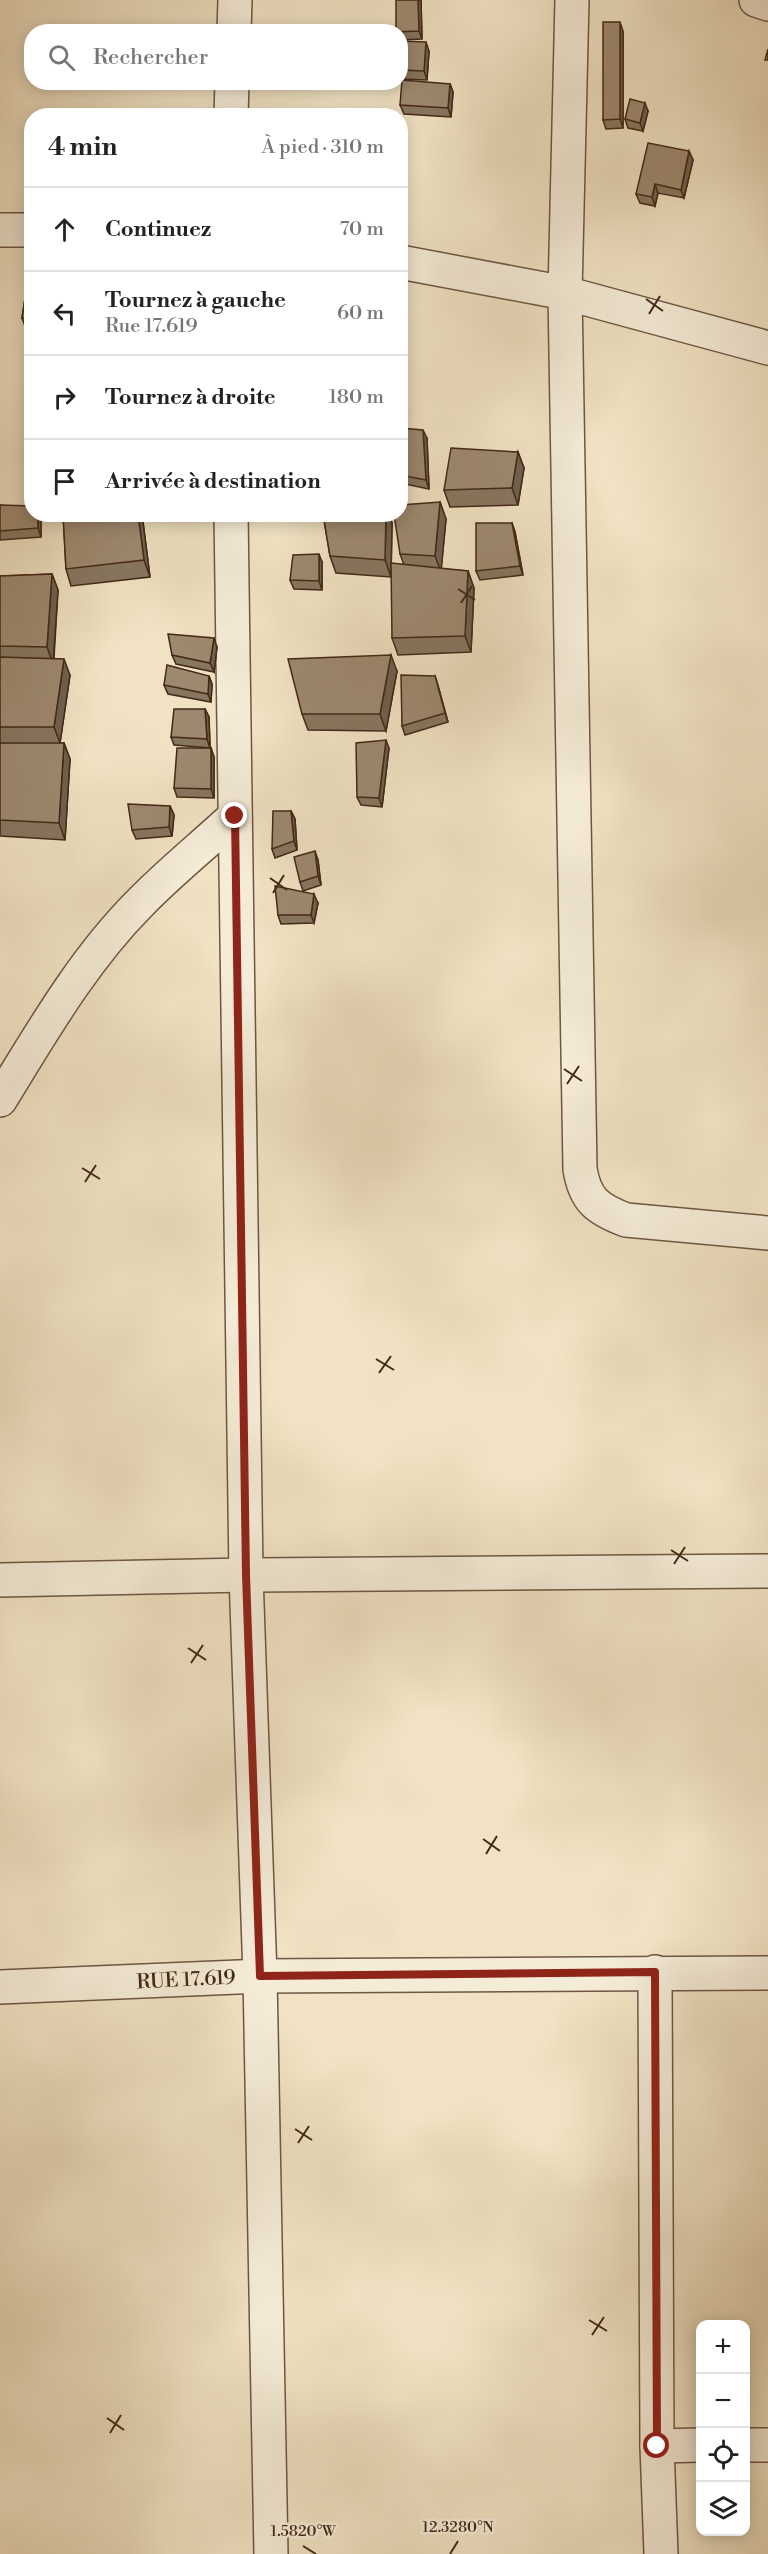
<!DOCTYPE html>
<html lang="fr">
<meta charset="utf-8">
<style>
:root{--surface:#fff;--page:#f6f6f6;--text:#222;--muted:#767676;--line:#e0e0e0}
body{margin:0;font-family:"Libre Bodoni",serif;background:var(--page);color:var(--text)}
.controls{position:absolute;right:18px;bottom:18px;display:grid;overflow:hidden;border-radius:12px;box-shadow:0 3px 15px #0003}
.controls button{width:54px;height:54px;display:grid;place-items:center;padding:0;border:0;border-bottom:2px solid var(--line);background:var(--surface);color:var(--text);font:30px sans-serif}
.stop{position:absolute;width:18px;height:18px;margin:-14px;border:4px solid #8f2418;border-radius:50%;background:#fff}
.stop.end{background:#8f2418;border-color:#fff;box-shadow:0 2px 6px #0008}
.list{margin:0;padding:0;list-style:none}
h2{display:flex;justify-content:space-between;align-items:center;height:78px;margin:0;padding:0 24px;font-size:26px}
h2 small{font-size:20px;font-weight:400;color:var(--muted)}
.list li{display:grid;grid-template-columns:39px 1fr auto;gap:18px;align-items:center;box-sizing:border-box;height:84px;padding:0 24px;border-top:2px solid var(--line)}
.list b{display:block;font-size:22px;white-space:nowrap}
.list p{margin:0;font-size:20px;white-space:nowrap;color:var(--muted)}
.list em{font-size:20px;font-style:normal;color:var(--muted)}
.icon{flex:none;width:33px;height:33px;fill:none;stroke:currentColor;stroke-width:2;stroke-linecap:round;stroke-linejoin:round}
.map{position:relative;flex:none;width:768px;height:2554px;overflow:hidden}
.search{position:absolute;background:var(--surface);box-shadow:0 3px 15px #0003;left:24px;top:24px;width:384px;height:66px;display:flex;align-items:center;gap:15px;box-sizing:border-box;padding:0 21px;border-radius:24px;color:var(--muted);font-size:22px}
.panel{position:absolute;background:var(--surface);box-shadow:0 3px 15px #0003;left:24px;top:108px;width:384px;height:414px;border-radius:24px}
.map>svg:first-child{display:block}
.lines{fill:none;stroke-linecap:round;stroke-linejoin:round}
.minor-casing{stroke:#6e5642;stroke-width:36}
.minor{stroke:#f5ecd8;stroke-width:33}
.wall{fill:#877660;stroke:#432817;stroke-width:1.5}
.shaded-wall{fill:#6e604e;stroke:#432817;stroke-width:1.5}
.building{fill:#9d8970;stroke:#432817;stroke-width:1.5}
.route{stroke:#8f2418;stroke-width:8}
.ticks{fill:none;stroke:#432817;stroke-width:2}
.labels{text-anchor:middle;stroke-width:5;stroke-linejoin:round;paint-order:stroke}
.street-label{font-size:20px;fill:#432817;stroke:#f5ecd8}
.ticks-label{font-size:15px;text-anchor:middle;fill:#432817;stroke:#f5ecd8;stroke-width:5;stroke-linejoin:round;paint-order:stroke}
</style>
<div class="map">
<svg width="768" height="2554" viewBox="0 0 768 2554">
<rect width="100%" height="100%" fill="#f0e2c3"/>
<filter id="stains"><feTurbulence type="fractalNoise" baseFrequency=".00333" numOctaves="4"/><feColorMatrix values="0 0 0 0 .2 0 0 0 0 .09 0 0 0 0 .02 0 0 0 .5 -.17"/></filter>
<radialGradient id="worn" r=".72"><stop offset=".6" stop-color="#630" stop-opacity="0"/><stop offset="1" stop-color="#630" stop-opacity=".3"/></radialGradient>
<g class="lines">
<!-- minor casing -->
<g class="minor-casing">
<g id="minor">
<path d="M572,0L565,293L580,1169C585,1200 597,1209 626,1220L768,1233"/>
<path d="M756,0L768,4"/>
<path d="M234,32L235,0"/>
<path d="M231,116L232,82"/>
<path d="M0,230H32"/>
<path d="M400,262L565,293L768,348"/>
<path d="M231,514L246,1575L260,1976L271,2554"/>
<path d="M0,1100C42,1032 83,960 140,903C170,872 204,845 235,816"/>
<path d="M0,1580L246,1575L768,1571"/>
<path d="M655,1972L657,2446L661,2554"/>
<path d="M0,1987L260,1976L768,1973"/>
<path d="M746,2445H768"/>
<path d="M657,2446L700,2445"/>
</g>
</g>
<!-- minor -->
<use href="#minor" class="minor"/>
</g>
<!-- wall -->
<g class="wall">
<path d="M421,0L422,39L400,40V32Z"/>
<path d="M623,31V128L606,129L603,120Z"/>
<path d="M400,41L429,51L427,80L400,79Z"/>
<path d="M450,84L453,92L451,117L404,114L400,105Z"/>
<path d="M648,111L643,131L628,128L625,119Z"/>
<path d="M689,151L693,160L684,198L658,193L655,206L640,203L636,194Z"/>
<path d="M32,254V335L28,334L22,318Z"/>
<path d="M400,428L427,438L429,489L400,483Z"/>
<path d="M518,452L524,468L518,505L450,507L444,490Z"/>
<path d="M440,502L446,519L441,569L468,571L474,588L471,652L398,655L392,638L404,565L400,554Z"/>
<path d="M0,505L41,514V537L0,540Z"/>
<path d="M63,514H142L150,577L71,586L66,569Z"/>
<path d="M323,514H389L392,523L391,577L336,573L330,556Z"/>
<path d="M512,523L515,532L523,575L480,580L476,571Z"/>
<path d="M322,562V590L294,589L290,580Z"/>
<path d="M52,574L58,590L54,658L70,675L60,743H64L70,759L65,840L0,836V576Z"/>
<path d="M217,647L214,672L176,664L172,655Z"/>
<path d="M397,671L386,731L308,730L302,714Z"/>
<path d="M209,676L212,684L211,702L168,694L164,685Z"/>
<path d="M435,676L448,722L405,735L402,726Z"/>
<path d="M205,709L209,717L210,748L174,745L171,737Z"/>
<path d="M211,748L214,757V798L177,797L174,788Z"/>
<path d="M389,748L382,807L361,805L357,797Z"/>
<path d="M170,806L174,815L172,836L136,839L132,830Z"/>
<path d="M291,811L295,819L297,850L275,858L272,849Z"/>
<path d="M318,860L321,885L303,891L300,882Z"/>
<path d="M318,903L314,923L281,924L278,915Z"/>
</g>
<!-- shaded-wall -->
<g class="shaded-wall">
<path d="M418,0H421L422,39L419,31Z"/>
<path d="M620,22L623,31V128L620,119Z"/>
<path d="M426,42L429,51L427,80L424,71Z"/>
<path d="M450,84L453,92L451,117L448,108Z"/>
<path d="M645,103L648,111L643,131L640,123Z"/>
<path d="M689,151L693,160L684,198L681,190Z"/>
<path d="M655,184L658,193L655,206L652,197Z"/>
<path d="M423,430L427,438L429,489L426,480Z"/>
<path d="M518,452L524,468L518,505L512,488Z"/>
<path d="M440,502L446,519L441,572L435,556Z"/>
<path d="M38,514H41V537L38,528Z"/>
<path d="M138,514H142L150,577L144,560Z"/>
<path d="M386,514H389L392,523L391,577L385,560Z"/>
<path d="M512,523L515,532L523,575L520,566Z"/>
<path d="M319,554L322,562V590L319,581Z"/>
<path d="M468,571L474,588L471,652L465,636Z"/>
<path d="M52,574L58,590L53,664L47,647Z"/>
<path d="M214,638L217,647L214,672L210,663Z"/>
<path d="M391,655L397,671L386,731L380,714Z"/>
<path d="M64,659L70,675L60,743L54,727Z"/>
<path d="M209,676L212,684L211,702L208,694Z"/>
<path d="M435,676L438,685L448,722L445,713Z"/>
<path d="M205,709L209,717L210,748L207,739Z"/>
<path d="M386,740L389,748L382,807L379,798Z"/>
<path d="M64,743L70,759L65,840L59,823Z"/>
<path d="M211,748L214,757V798L211,789Z"/>
<path d="M170,806L174,815L172,836L169,827Z"/>
<path d="M291,811L295,819L297,850L294,841Z"/>
<path d="M315,851L318,860L321,885L318,876Z"/>
<path d="M314,894L318,903L314,923L311,915Z"/>
</g>
<!-- building -->
<g class="building">
<path d="M396,0H418L419,31L396,32Z"/>
<path d="M603,22H620V119L603,120Z"/>
<path d="M400,41L426,42L424,71L400,70Z"/>
<path d="M768,49V60H765Z"/>
<path d="M402,80L450,84L448,108L400,105Z"/>
<path d="M630,99L645,103L640,123L625,119Z"/>
<path d="M648,143L689,151L681,190L655,184L652,197L636,194Z"/>
<path d="M32,254V319L22,318Z"/>
<path d="M400,428L423,430L426,480L400,475Z"/>
<path d="M451,448L518,452L512,488L444,490Z"/>
<path d="M440,502L435,556L400,554L394,514H400V505Z"/>
<path d="M0,505L32,506V514H38V528L0,531Z"/>
<path d="M63,514H138L144,560L66,569Z"/>
<path d="M323,514H386L385,560L330,556Z"/>
<path d="M476,523H512L520,566L476,571Z"/>
<path d="M319,554V581L290,580L293,555Z"/>
<path d="M391,563L468,571L465,636L392,638Z"/>
<path d="M52,574L47,647L0,646V576Z"/>
<path d="M168,634L214,638L210,663L172,655Z"/>
<path d="M391,655L380,714H302L288,659Z"/>
<path d="M0,657L64,659L54,727H0Z"/>
<path d="M167,665L209,676L208,694L164,685Z"/>
<path d="M401,675L435,676L445,713L402,726Z"/>
<path d="M174,709H205L207,739L171,737Z"/>
<path d="M386,740L379,798L357,797L356,743Z"/>
<path d="M0,743H64L59,823L0,820Z"/>
<path d="M177,748H211V789L174,788Z"/>
<path d="M128,804L170,806L169,827L132,830Z"/>
<path d="M273,811H291L294,841L272,849Z"/>
<path d="M315,851L318,876L300,882L294,857Z"/>
<path d="M275,886L314,894L311,915H278Z"/>
</g>
<g class="lines">
<!-- route -->
<path class="route" d="M235,816L246,1575L260,1976L655,1972L657,2446"/>
</g>
<!-- ticks -->
<path class="ticks" d="M646,299L663,311M649,314L660,296M458,589L475,600M461,603L472,586M270,878L287,890M273,893L284,875M564,1069L582,1081M567,1084L579,1066M82,1168L100,1179M85,1182L96,1165M376,1359L394,1370M379,1373L391,1356M671,1550L688,1561M674,1564L685,1547M188,1648L206,1660M191,1663L203,1645M483,1839L500,1851M486,1854L497,1836M295,2129L312,2140M298,2143L309,2126M589,2320L607,2331M592,2335L604,2317M107,2418L124,2430M110,2433L121,2415M303,2546L316,2554M450,2554L458,2541"/>
<g class="labels">
<!-- street labels -->
<g class="street-label">
<text transform="translate(186 1979) rotate(-3)" y="7">RUE 17.619</text>
</g>
</g>
<g class="ticks-label">
<text x="458" y="2532">12.3280°N</text>
<text x="303" y="2536">1.5820°W</text>
</g>
<rect width="100%" height="100%" filter="url(#stains)"/>
<rect width="100%" height="100%" fill="url(#worn)"/>
</svg>
<div class="controls">
<button>+</button>
<button>−</button>
<button><svg class="icon" aria-label="locate" viewBox="0 0 24 24"><circle cx="12" cy="12" r="6"/><path d="M12 2v4M12 18v4M2 12h4M18 12h4"/></svg></button>
<button><svg class="icon" aria-label="layers" viewBox="0 0 24 24"><path d="M12 4l9 5-9 5-9-5zM3 14l9 5 9-5"/></svg></button>
</div>
<div class="stop" style="left:657px;top:2446px"></div>
<div class="stop end" style="left:235px;top:816px"></div>
<div class="search"><svg class="icon" aria-label="search" viewBox="0 0 24 24"><circle cx="10" cy="10" r="6"/><path d="M15 15l6 6"/></svg>Rechercher</div>
<section class="panel">
<h2>4 min<small>À pied · 310 m</small></h2>
<ul class="list">
<li><svg class="icon" aria-label="ahead" viewBox="0 0 24 24"><path d="M12 20V5M6 11l6-6 6 6"/></svg><div><b>Continuez</b></div><em>70 m</em></li>
<li><svg class="icon" aria-label="left" viewBox="0 0 24 24"><path d="M17 20v-9H6M10 6l-5 5 5 5"/></svg><div><b>Tournez à gauche</b><p>Rue 17.619</p></div><em>60 m</em></li>
<li><svg class="icon" aria-label="right" viewBox="0 0 24 24"><path d="M7 20v-9h11M14 6l5 5-5 5"/></svg><div><b>Tournez à droite</b></div><em>180 m</em></li>
<li><svg class="icon" aria-label="arrive" viewBox="0 0 24 24"><path d="M6 21V4h12l-3 4 3 4H6"/></svg><div><b>Arrivée à destination</b></div></li>
</ul>
</section>
</div>
